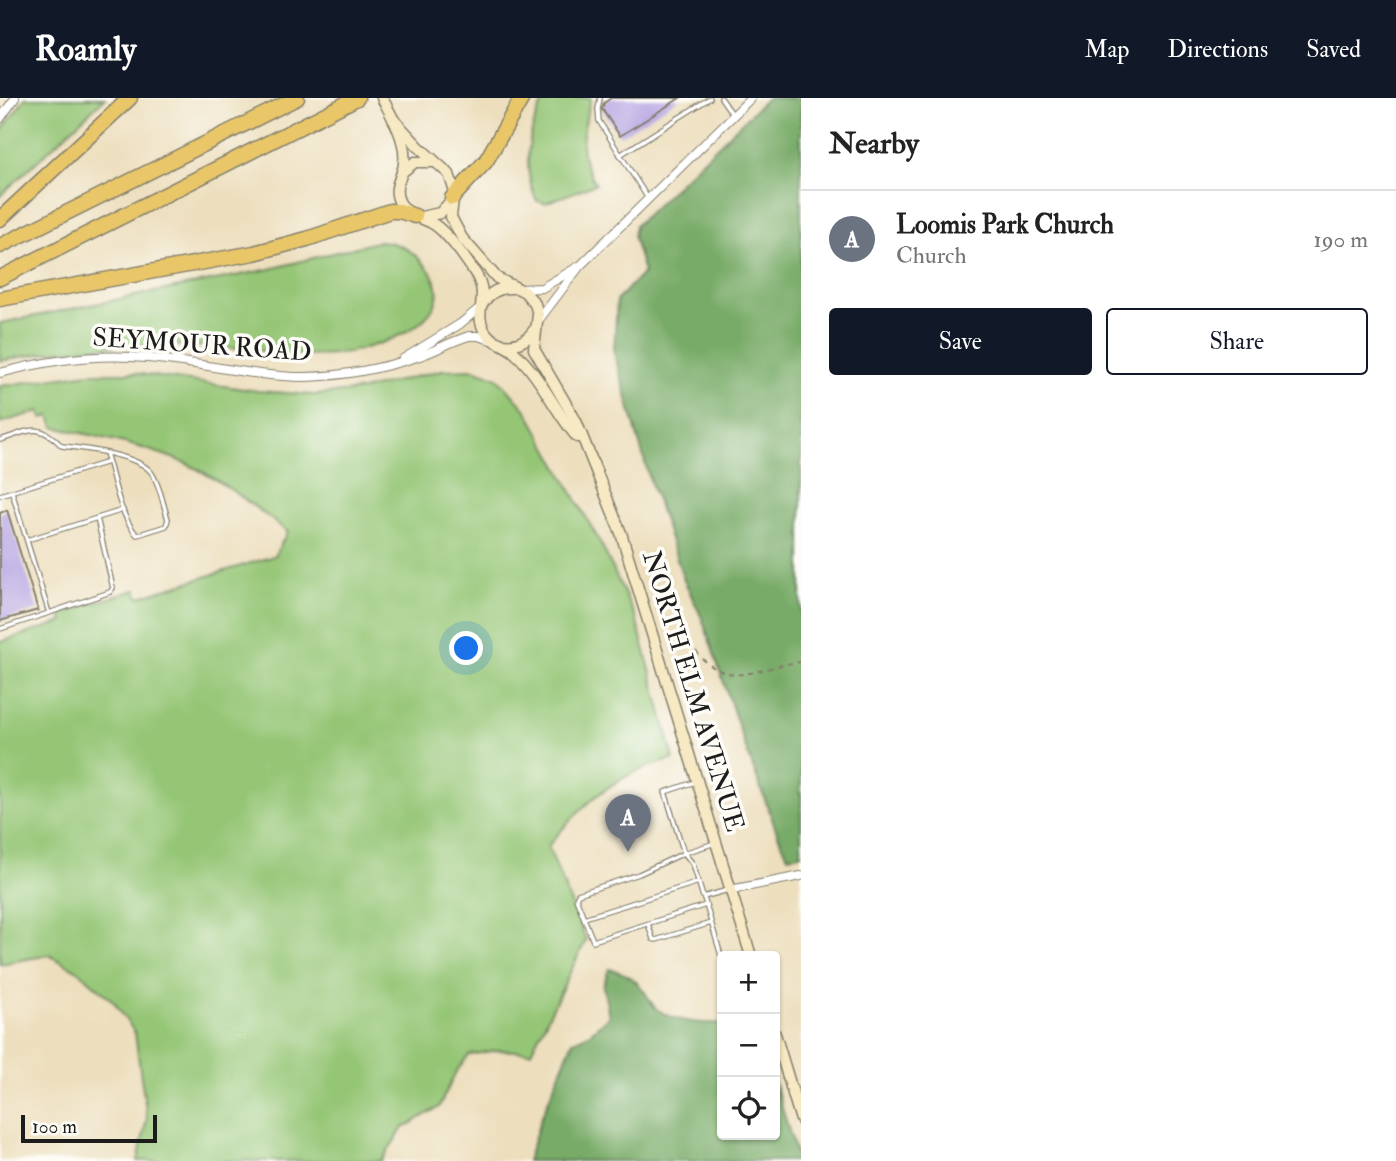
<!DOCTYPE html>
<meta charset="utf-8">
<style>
:root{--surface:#fff;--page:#f6f6f6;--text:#222;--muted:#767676;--line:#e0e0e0;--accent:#111827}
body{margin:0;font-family:"IM FELL Double Pica",serif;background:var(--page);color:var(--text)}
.controls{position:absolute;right:21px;bottom:21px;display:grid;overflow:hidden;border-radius:7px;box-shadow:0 2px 5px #0004}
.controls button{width:63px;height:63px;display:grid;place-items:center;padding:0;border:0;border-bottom:2px solid var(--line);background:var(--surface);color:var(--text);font:35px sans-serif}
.scale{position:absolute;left:21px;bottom:18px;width:136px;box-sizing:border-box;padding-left:7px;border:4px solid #1c1c1c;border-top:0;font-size:19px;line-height:24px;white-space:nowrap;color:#1c1c1c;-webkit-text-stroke:5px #fdfcf7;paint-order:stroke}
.you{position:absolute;left:467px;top:551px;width:24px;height:24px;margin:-18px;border:5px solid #fff;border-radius:50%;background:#1a73e8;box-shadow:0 0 0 10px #1a73e833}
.badge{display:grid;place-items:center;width:46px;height:46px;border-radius:50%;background:var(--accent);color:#fff;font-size:23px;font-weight:700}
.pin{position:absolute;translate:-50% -58px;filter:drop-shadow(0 2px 4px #0008)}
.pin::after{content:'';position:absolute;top:37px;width:24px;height:21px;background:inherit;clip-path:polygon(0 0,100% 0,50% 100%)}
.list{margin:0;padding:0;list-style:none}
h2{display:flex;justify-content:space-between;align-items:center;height:91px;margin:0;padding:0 28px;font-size:30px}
h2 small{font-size:23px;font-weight:400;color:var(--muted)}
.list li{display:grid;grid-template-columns:46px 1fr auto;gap:21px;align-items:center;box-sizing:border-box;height:98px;padding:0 28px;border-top:2px solid var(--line)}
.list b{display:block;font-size:26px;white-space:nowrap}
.list p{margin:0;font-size:23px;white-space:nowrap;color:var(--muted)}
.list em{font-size:23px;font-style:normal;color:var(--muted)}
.actions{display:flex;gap:14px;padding:21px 28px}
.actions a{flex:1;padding:16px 0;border:2px solid var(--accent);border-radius:7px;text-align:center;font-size:24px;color:var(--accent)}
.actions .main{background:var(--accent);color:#fff}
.icon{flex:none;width:38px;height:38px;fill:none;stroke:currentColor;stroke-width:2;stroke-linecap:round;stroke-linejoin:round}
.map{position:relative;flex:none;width:801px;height:1063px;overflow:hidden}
header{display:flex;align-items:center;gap:42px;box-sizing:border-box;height:98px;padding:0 35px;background:var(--accent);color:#fff}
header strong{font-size:33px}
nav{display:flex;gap:38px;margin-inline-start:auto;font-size:24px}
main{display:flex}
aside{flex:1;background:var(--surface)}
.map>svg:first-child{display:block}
.green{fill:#95c676;stroke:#587149;stroke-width:2}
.forest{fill:#78ab67;stroke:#4a6442;stroke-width:2}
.building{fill:#b3a2e2}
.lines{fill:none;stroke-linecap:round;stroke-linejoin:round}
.lane-casing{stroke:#847e6d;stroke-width:6}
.street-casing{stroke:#847e6d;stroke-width:10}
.secondary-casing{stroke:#847e6d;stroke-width:13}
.highway-casing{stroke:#847e6d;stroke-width:17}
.path{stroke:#847e6d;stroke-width:2;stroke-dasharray:5 5;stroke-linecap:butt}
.lane{stroke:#fff;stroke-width:3.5}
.street{stroke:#fff;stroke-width:8}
.secondary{stroke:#f6e9c3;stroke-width:10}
.highway{stroke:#e9c769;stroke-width:14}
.labels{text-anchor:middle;stroke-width:7;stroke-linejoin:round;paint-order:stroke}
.street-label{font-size:26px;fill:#1c1c1c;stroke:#fdfcf7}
</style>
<header>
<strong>Roamly</strong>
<nav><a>Map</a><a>Directions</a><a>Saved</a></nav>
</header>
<main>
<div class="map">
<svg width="801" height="1063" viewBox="0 0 801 1063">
<rect width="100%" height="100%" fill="#fdfcf7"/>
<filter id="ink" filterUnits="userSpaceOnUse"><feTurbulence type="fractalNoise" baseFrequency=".0143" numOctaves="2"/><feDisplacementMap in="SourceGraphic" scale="14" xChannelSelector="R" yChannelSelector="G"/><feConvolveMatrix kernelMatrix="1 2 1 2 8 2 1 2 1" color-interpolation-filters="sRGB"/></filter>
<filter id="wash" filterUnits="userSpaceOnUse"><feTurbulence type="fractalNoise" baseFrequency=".00686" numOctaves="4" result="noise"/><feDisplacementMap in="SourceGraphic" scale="28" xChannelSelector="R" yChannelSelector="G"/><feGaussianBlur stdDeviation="1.57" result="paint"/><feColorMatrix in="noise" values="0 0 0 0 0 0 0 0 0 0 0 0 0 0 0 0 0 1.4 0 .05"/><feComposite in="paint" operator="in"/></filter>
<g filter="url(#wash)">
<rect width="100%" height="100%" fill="#eddfbe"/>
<!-- green -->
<g class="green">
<path d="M25,0H105L0,98V35Z"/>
<path d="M545,0H591C583,34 574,56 596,86L545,105L537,103C521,70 528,31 545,0Z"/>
<path d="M380,143C399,145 412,152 425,167C469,217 386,247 349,254C305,262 261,252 217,249C143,244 72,248 0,263V225L270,171Z"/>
<path d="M474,271L498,280L527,313L602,448L636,520L674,661C659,666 641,670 627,678C597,693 569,722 548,748L586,842L531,954L498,952L469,957L456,974L439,1009L403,1030L381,1063H138L147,1020L141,979L135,935L114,904L80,874L49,857L0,866V544L63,524L61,516L125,495L136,492L139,499L274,458L288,434C256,410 222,382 185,365C143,347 98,339 54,329L50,318L42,320L40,313L0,325V288L89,275H134L258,293L315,297L362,292L442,272Z"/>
</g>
<!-- forest -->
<g class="forest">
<path d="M767,0H801V756L788,758L778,737L744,645L702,520L684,482L650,382L614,255L617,202L644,174L633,138L635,128Z"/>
<path d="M609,871C627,874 638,883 648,899C651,903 653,909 658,912C676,924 701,926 722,925V1037H775V986L798,1063H527L541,1020L573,943L589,936L609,918L603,888Z"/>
</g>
<g id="blocks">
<!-- building -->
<g class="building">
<path d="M611,0H680L620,38L602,11L604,5Z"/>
<path d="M7,412L38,512L0,523V415Z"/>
</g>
</g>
</g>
<g filter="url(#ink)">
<use href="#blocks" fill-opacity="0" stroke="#847e6d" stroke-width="2"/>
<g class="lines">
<!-- lane casing -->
<g class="lane-casing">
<g id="lane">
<path d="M600,0L598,11L599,23L647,99"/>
<path d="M721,0L733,17"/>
<path d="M620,57L710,0"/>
<path d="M0,342C30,333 38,323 62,348C82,350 138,357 151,374C160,386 163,407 168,421L166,428L137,437C119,417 114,380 106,355"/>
<path d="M0,397L108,364"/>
<path d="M27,442L123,412"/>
<path d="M49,515L110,494L113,490L97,420"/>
<path d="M0,531L49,515L12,394"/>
<path d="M695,684L665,694L684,755L715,745"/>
<path d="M704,800L722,861"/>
<path d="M706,807L593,843L576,800L578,796L639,776L684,755L693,766L703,799L728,792"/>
<path d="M584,820L699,784"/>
<path d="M648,826L653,841L656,842L711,825"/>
</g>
</g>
<!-- street casing -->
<g class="street-casing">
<g id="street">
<path d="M0,21L15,0"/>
<path d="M521,191L542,190L581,167L751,0"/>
<path d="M538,223L579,169"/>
<path d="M403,261L460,226L482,208"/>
<path d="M0,275C48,262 97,255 147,260C200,264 252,279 305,279C344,278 384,270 420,258C437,252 452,243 469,238H478L491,242"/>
<path d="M730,792L801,778"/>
</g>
</g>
<!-- secondary casing -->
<g class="secondary-casing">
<g id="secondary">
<path d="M382,0C392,18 407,43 404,65C403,80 391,89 400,105C408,119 424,119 435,127C450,138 463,157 473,172C492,197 473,212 484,232C490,244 504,245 514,254C541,278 554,312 577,339"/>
<path d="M393,21L419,49L449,76L454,91L451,119L462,140L497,180L525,194L535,206L538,216L534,251L576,323L621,435L751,858"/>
<path d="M402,74L415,64H434"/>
<path d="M421,119L440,115L451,103"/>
<path d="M483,205C490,194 500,189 513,190"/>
<path d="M503,246C516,248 526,244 534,232"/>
<path d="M775,936L801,1022"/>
</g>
</g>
<!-- highway casing -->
<g class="highway-casing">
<g id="highway">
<path d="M452,100L486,63L522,0"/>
<path d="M0,121L130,0"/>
<path d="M0,148L297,0"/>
<path d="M0,180L357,0"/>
<path d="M0,201L254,155L307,141L390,113H399L415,118"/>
</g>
</g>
<!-- path -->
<path class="path" d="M656,510L671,505C684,537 701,579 743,576C762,574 781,565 801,564"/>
<!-- lane -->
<use href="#lane" class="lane"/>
<!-- street -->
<use href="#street" class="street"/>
<!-- secondary -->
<use href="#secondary" class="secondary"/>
<!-- highway -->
<use href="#highway" class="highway"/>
</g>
</g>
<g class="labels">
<!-- street labels -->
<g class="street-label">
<text transform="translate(202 246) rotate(4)" y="9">SEYMOUR ROAD</text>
<text transform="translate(694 593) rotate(73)" y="9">NORTH ELM AVENUE</text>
</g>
</g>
</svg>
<div class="controls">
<button>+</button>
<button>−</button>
<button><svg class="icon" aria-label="locate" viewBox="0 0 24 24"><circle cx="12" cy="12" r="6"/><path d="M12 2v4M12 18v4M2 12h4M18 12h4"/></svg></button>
</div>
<div class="scale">100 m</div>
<div class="you"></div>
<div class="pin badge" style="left:628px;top:754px;background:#6b7280">A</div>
</div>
<aside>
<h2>Nearby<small></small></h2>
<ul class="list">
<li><span class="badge" style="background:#6b7280">A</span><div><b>Loomis Park Church</b><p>Church</p></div><em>190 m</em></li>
</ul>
<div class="actions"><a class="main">Save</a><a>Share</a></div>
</aside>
</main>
